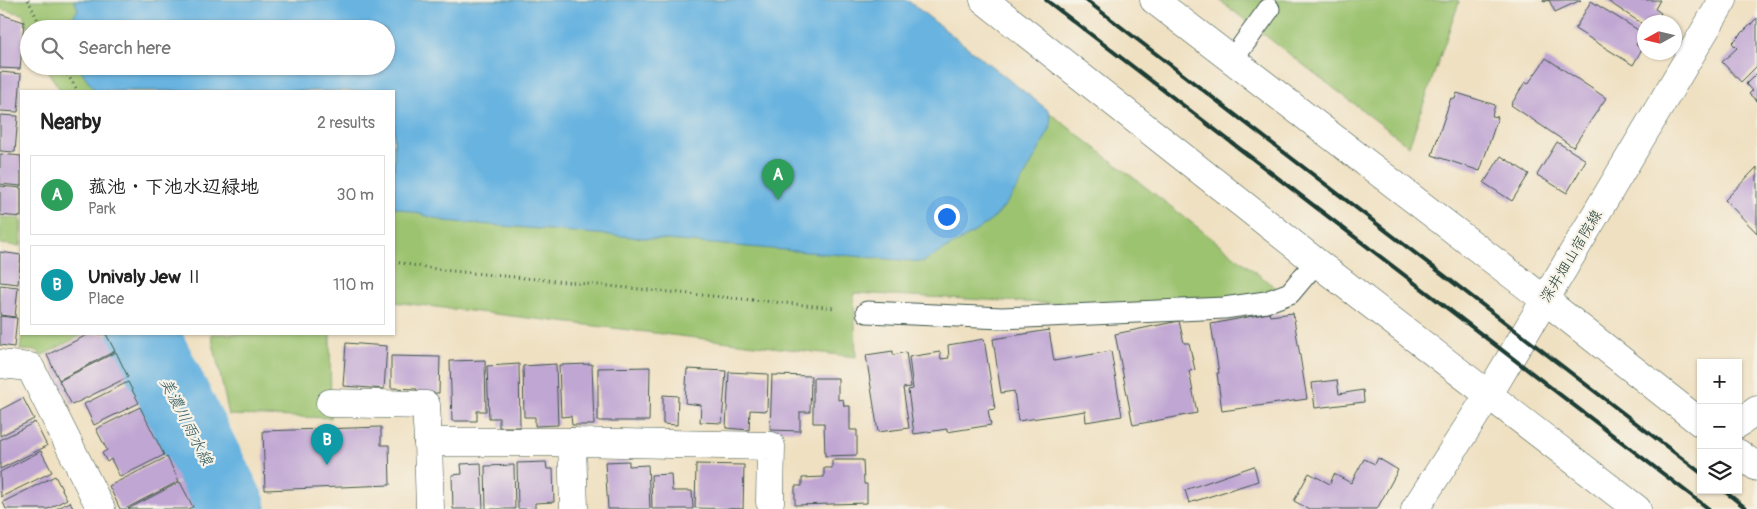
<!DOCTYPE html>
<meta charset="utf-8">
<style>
:root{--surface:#fff;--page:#f6f6f6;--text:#222;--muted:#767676;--line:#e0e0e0;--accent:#db2777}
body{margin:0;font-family:Pangolin,"Klee One",sans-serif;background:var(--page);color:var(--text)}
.controls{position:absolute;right:15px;bottom:15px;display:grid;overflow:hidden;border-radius:0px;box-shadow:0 1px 4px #0004}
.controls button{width:45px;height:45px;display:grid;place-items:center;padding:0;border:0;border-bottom:1px solid var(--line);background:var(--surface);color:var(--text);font:25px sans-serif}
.compass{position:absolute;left:1637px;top:15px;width:45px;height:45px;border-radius:50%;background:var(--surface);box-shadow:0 1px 4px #0004;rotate:262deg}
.you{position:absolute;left:946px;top:216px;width:18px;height:18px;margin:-12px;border:4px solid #fff;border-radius:50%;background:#1a73e8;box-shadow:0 0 0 8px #1a73e833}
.badge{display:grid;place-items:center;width:32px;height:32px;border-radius:50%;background:var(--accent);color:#fff;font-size:16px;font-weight:700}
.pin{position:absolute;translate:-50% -41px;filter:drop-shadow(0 1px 2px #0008)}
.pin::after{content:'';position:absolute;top:26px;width:18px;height:15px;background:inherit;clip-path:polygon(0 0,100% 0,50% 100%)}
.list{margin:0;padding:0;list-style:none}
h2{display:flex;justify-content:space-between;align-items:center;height:65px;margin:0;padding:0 20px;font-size:21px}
h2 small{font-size:16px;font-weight:400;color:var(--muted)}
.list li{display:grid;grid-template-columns:32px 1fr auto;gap:15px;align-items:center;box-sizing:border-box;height:80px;margin:0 10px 10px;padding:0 10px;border:1px solid var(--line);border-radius:0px}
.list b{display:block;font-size:19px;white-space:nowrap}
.list p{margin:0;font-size:16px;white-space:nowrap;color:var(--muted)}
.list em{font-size:16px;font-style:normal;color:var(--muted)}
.icon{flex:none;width:28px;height:28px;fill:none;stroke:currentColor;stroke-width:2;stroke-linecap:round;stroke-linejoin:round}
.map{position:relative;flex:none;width:1757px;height:509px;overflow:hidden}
.search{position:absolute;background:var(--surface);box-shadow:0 1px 4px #0004;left:20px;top:20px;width:375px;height:55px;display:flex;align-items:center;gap:12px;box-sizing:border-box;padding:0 18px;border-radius:28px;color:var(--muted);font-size:19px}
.panel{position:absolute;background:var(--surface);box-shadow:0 1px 4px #0004;left:20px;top:90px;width:375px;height:245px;border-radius:0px}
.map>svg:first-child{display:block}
.green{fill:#9cc36f;stroke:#5e8052}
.water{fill:#67b3e0;stroke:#43788a}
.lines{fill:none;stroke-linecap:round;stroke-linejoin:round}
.river{stroke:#67b3e0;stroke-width:71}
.building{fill:#c0a6d3}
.lane-casing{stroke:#3e5549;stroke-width:23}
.street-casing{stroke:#3e5549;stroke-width:29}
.secondary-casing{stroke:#3e5549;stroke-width:29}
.path{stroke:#3e5549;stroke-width:3;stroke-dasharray:1 4;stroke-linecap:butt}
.lane{stroke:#fff;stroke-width:21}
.street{stroke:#fff;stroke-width:28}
.secondary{stroke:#fff;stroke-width:28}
.rail{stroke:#1f3d34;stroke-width:4}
.labels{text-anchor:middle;stroke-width:4.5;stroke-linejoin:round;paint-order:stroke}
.street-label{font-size:15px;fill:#1f3d34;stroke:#f7f3e8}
.water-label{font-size:16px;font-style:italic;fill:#315a5f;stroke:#f7f3e8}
</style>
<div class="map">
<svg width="1757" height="509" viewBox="0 0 1757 509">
<rect width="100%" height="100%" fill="#f7f3e8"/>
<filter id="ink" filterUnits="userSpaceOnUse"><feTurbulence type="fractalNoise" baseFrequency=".02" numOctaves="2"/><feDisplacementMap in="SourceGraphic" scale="10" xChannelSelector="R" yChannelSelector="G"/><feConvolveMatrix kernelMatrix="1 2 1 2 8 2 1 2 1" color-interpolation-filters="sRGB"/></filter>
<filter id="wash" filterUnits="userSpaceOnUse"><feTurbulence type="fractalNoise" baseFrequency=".0096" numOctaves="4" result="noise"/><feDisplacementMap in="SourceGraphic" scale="20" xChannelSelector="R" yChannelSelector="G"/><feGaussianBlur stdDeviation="1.12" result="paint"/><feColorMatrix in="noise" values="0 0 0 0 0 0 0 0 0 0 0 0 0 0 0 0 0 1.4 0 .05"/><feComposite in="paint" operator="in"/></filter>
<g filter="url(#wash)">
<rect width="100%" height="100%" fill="#efe0c1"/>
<!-- green -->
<g class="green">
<path d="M0,0H904L1276,288L1265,295L1140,305L1060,304L854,293L856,357L394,302V91H61L44,66H386V29H29L23,14L0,9Z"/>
<path d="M1219,0H1458L1459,2L1409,146Z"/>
<path d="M0,217L21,219V246L0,244Z"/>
<path d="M22,334H84L41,356L38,351L20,350Z"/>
<path d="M211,334H330L331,418L229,415Z"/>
</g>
<!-- water -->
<path class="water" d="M74,0H907L1049,111L1051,123L1050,129C1036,155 1012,204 989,222C969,237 944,249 923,262L445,221L394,207V91H95L78,66H386V29H66L78,9Z"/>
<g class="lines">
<!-- river -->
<path class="river" d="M143,334L231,509"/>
</g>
<g id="blocks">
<!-- building -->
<g class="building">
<path d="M1543,0H1581L1555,12L1549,0L1544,2Z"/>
<path d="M1606,0H1660L1655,9L1661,13L1655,22H1644V25Z"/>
<path d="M1591,1L1643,33L1636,45L1642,49L1633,65L1575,29Z"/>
<path d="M0,14L24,22L20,69L0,68Z"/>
<path d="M1757,18V66L1741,82L1722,62L1737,48L1732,43Z"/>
<path d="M1546,58L1606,98L1573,147L1511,105L1525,82L1528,84Z"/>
<path d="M0,72L21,74L18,112L0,111Z"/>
<path d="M1757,73V101L1749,94L1752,91L1746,84Z"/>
<path d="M1457,93L1495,105L1492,116L1498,117L1480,171L1432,155L1451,98L1455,99Z"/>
<path d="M0,115L18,116L15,152L0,151Z"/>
<path d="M1557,142L1586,160L1567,193L1537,175Z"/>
<path d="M0,154L21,156V186L0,184Z"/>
<path d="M1501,156L1529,174L1512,201L1484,183Z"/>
<path d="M1757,167V233L1725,200Z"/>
<path d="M0,186L21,188V217L0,215Z"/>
<path d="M0,252L21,255L18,284L0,282Z"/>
<path d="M0,285L18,287L15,317L0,315Z"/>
<path d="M1269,313L1270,316L1293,313L1307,399L1222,411L1217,373H1219L1211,324Z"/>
<path d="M0,316L17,318L14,347L0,345Z"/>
<path d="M1179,321L1184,343H1189L1195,370L1189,371L1197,413L1133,425L1115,334Z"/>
<path d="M1049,330L1054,361L1111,351L1122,416L1086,422L1085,411L1018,421L1014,391L1001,393L993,339Z"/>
<path d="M89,334H106L115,351L59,380L47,355Z"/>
<path d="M984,339L995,409L988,410L991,425L947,432V429L914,434L908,390L913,389L909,357L940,352L941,359L949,358L948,345Z"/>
<path d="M346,343L387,346L384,389L343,386Z"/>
<path d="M893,351V355L906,352L911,387L903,388L909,428L878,432L866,355Z"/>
<path d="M116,352L128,377L72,405L59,381Z"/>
<path d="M391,356L440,357L439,393H416L417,389L391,388Z"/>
<path d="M485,360L486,411H477V421H452L450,361Z"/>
<path d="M519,364L520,427H499V418H489L487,366Z"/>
<path d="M556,364L558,425L535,426V417H524L523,366Z"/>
<path d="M592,364L594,425H572L571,416L561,417L559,365Z"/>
<path d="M650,367L649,421H598V368Z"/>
<path d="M687,369L726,371L722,423L700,422L701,405L685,403Z"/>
<path d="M729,372L768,374L767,411L750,410L749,430L726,428Z"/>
<path d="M772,375L811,376L810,412H800V431L770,430Z"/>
<path d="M813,378H838V400L843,399L844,406H850V430H857V455L825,456L824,423H813Z"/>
<path d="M1337,380L1339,394L1363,390L1364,402L1315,408L1312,383Z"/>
<path d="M128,382L139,403L94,425L84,404Z"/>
<path d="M663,395L678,396L677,425L663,424Z"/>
<path d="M23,398L34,419L0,436V410Z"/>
<path d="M140,407L164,455L120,477L111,459L107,462L102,453L107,450L96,429Z"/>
<path d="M35,422L47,446L0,469V440Z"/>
<path d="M381,427V445H389L390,485L265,490L263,431Z"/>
<path d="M41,451L52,472L1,497L0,472Z"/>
<path d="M167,457L179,481L125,509H120L109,486Z"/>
<path d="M1378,458L1398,470L1377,509H1309L1294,501L1309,473L1330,484L1334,474L1351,483L1364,459L1375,464Z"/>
<path d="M832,460H863L864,484H867V503L795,505V486H802V478L824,477V468H832Z"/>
<path d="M629,461V466L648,465L650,509H608L605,462Z"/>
<path d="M546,462L547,469H553L554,502L535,503V509H518L517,463Z"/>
<path d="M481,463L483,509H453L452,475L462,474L461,464Z"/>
<path d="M696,464L744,465L743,509L695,508Z"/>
<path d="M514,465L515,509H486L485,466Z"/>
<path d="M1254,466L1258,481L1189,503L1185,490Z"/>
<path d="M671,474L672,491H692L693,509H652L651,475Z"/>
<path d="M55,476L67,499L48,509H6L3,502Z"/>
<path d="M180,482L193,507L188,509H128Z"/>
<path d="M70,502L74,509H56Z"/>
</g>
</g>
</g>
<g filter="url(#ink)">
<use href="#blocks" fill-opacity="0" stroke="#3e5549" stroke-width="1"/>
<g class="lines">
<!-- lane casing -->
<g class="lane-casing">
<g id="lane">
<path d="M1232,60L1269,9"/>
<path d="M867,312L1002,318L1224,308L1266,302L1290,293L1316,262"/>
</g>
</g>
<!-- street casing -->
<g class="street-casing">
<g id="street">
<path d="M0,364L30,367L101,509"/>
<path d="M330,403L426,405L428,442"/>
<path d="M1738,424L1757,410"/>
<path d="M572,442L574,509"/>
<path d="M430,509L428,442H572L771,446L770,502"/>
</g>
</g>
<!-- secondary casing -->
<g class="secondary-casing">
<g id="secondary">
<path d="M984,0L1316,262L1637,509"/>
<path d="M1154,0L1545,300L1701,423"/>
<path d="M1738,453L1757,467"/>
<path d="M1415,509L1489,394L1723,0"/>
</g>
</g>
<!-- path -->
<g class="path">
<path d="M28,0L42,29"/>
<path d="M62,66L78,91"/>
<path d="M394,262L442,270L836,308"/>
</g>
<!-- lane -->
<use href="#lane" class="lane"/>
<!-- street -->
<use href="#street" class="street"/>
<!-- secondary -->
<use href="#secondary" class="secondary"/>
<!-- rail -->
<g class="rail">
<path d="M1046,0L1709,509"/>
<path d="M1086,0L1701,473"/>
<path d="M1723,490L1747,509"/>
</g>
</g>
</g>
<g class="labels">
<!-- street labels -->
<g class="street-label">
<text transform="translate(1571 256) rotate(-59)" y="5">深井畑山宿院線</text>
</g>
<!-- water labels -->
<g class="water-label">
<text transform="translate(187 421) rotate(63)" y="6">美濃川雨水線</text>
</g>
</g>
</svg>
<div class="controls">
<button>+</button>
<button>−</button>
<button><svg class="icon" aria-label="layers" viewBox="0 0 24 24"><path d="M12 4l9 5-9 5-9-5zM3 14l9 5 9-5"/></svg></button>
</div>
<svg class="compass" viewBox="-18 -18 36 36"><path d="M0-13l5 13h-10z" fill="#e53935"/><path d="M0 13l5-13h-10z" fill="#767676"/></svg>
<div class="you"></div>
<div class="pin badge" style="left:778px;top:200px;background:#2e9e5b">A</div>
<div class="pin badge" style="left:327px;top:465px;background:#0f9aa8">B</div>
<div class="search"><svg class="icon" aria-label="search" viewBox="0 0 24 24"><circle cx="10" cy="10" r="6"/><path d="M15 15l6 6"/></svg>Search here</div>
<section class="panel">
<h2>Nearby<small>2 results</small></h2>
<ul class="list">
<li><span class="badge" style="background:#2e9e5b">A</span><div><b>菰池・下池水辺緑地</b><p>Park</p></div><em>30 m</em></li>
<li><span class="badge" style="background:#0f9aa8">B</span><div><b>Univaly Jew Ⅱ</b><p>Place</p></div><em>110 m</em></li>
</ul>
</section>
</div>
